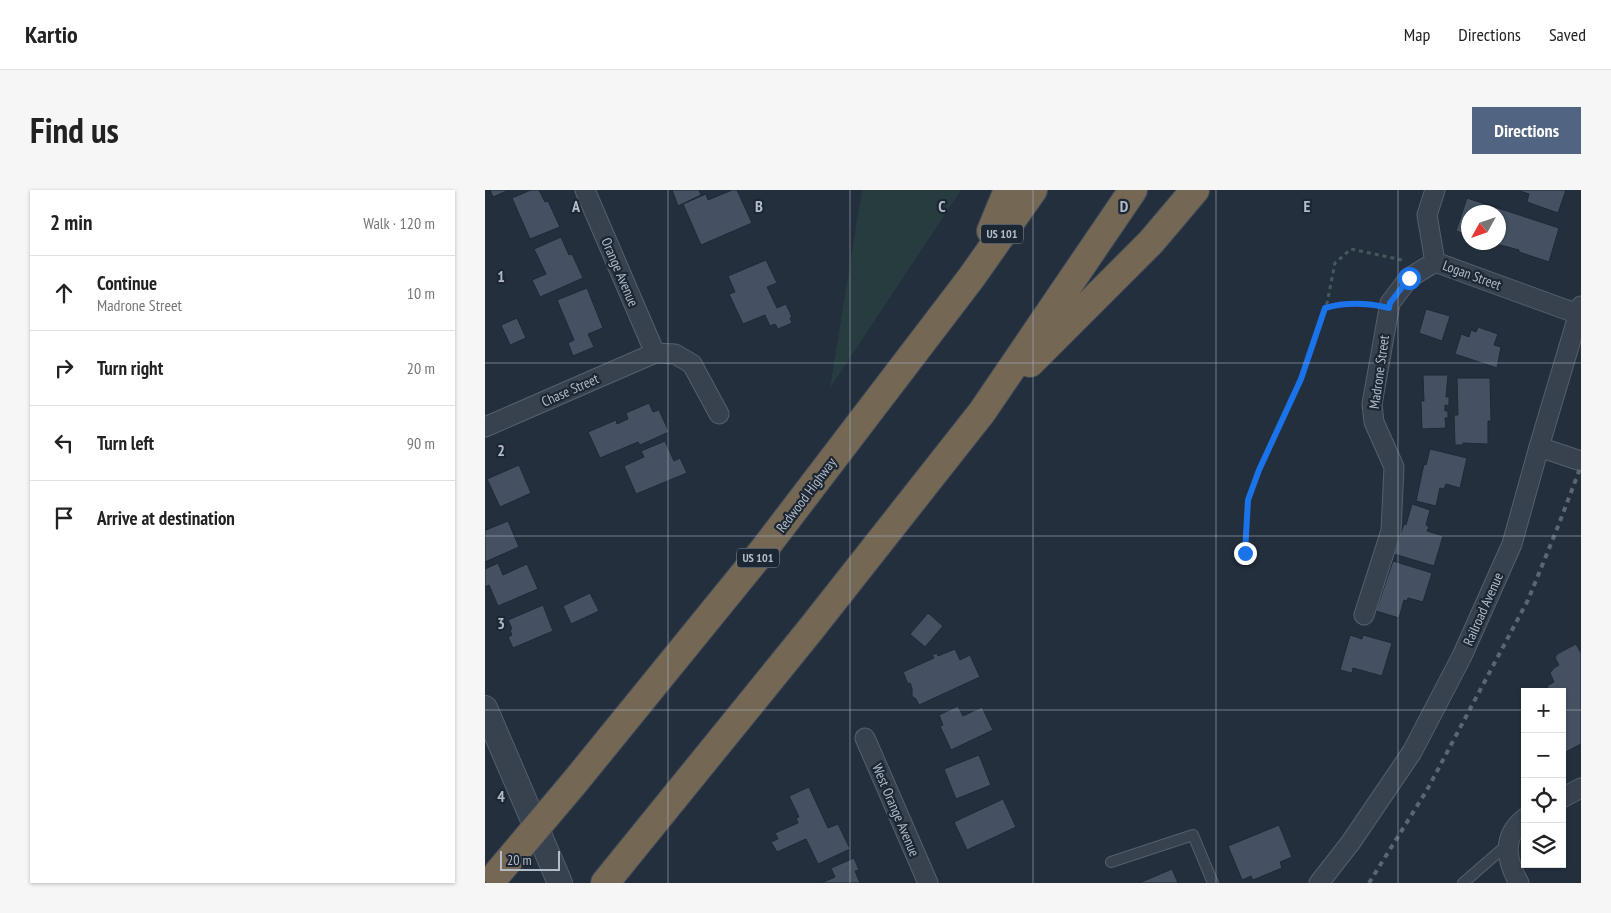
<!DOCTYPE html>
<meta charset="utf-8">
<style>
:root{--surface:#fff;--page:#f6f6f6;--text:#222;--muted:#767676;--line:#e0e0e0;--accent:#516482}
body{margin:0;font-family:"PT Sans Narrow",sans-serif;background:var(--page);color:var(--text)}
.controls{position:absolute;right:15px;bottom:15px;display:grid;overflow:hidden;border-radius:0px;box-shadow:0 1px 4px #0004}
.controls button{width:45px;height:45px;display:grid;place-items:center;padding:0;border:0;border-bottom:1px solid var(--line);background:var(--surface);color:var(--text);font:25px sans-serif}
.compass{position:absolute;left:976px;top:15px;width:45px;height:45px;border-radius:50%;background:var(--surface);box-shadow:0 1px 4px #0004;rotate:230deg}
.scale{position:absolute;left:15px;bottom:12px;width:60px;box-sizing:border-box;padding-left:5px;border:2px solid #b4bcc9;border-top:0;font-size:14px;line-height:18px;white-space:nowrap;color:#b4bcc9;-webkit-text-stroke:4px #1d2633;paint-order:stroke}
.stop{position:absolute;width:15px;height:15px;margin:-11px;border:4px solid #1a73e8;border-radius:50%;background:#fff}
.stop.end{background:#1a73e8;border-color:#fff;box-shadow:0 1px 5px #0008}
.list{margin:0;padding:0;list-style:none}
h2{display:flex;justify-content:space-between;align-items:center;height:65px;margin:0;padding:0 20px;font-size:21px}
h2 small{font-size:16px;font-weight:400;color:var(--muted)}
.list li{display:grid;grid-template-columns:32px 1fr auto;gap:15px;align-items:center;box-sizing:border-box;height:75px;padding:0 20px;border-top:1px solid var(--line)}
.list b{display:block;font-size:19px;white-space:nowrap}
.list p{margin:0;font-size:16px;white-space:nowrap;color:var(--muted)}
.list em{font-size:16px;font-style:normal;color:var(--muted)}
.icon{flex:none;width:28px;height:28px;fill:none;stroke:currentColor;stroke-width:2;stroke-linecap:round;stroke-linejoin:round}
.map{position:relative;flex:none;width:1096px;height:693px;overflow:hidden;border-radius:0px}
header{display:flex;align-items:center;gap:30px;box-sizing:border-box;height:70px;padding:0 25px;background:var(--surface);border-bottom:1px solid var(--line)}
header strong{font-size:24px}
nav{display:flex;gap:28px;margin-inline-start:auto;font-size:18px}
.intro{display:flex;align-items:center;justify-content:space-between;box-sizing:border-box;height:120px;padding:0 30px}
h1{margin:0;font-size:35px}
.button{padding:12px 22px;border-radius:0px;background:var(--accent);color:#fff;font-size:18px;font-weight:700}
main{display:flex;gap:30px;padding:0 30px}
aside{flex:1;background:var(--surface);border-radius:0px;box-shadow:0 1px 4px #0004}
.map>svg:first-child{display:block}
.grass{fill:#263c3f}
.building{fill:#455162;stroke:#1f2835}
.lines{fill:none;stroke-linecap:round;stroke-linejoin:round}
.service-casing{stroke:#565f6c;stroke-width:12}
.minor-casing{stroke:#565f6c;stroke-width:21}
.tertiary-casing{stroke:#565f6c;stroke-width:26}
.motorway-casing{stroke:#434c59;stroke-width:30}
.path{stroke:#44595c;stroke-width:3;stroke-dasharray:4 4;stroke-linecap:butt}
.service{stroke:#38414e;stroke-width:10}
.minor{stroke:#38414e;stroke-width:19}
.tertiary{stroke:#38414e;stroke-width:24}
.motorway{stroke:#746855;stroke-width:28}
.rail{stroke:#5a6575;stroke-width:4;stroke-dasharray:5 5;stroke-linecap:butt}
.motorway-bridge-casing{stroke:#434c59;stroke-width:30;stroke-linecap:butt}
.motorway-bridge{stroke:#746855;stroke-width:28}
.route{stroke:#1a73e8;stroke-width:6}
.grid{fill:none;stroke:#b4bcc9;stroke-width:1;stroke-opacity:0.55}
.labels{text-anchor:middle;stroke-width:4.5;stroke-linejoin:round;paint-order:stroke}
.shield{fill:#1d2633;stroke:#878f9c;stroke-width:1}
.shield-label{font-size:12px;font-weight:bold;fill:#b4bcc9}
.street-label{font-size:14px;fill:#b4bcc9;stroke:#1d2633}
.grid-label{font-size:16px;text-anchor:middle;font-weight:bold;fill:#b4bcc9;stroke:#1d2633;stroke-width:4.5;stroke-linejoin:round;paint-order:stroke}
</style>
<header>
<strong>Kartio</strong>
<nav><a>Map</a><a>Directions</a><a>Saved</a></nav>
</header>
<div class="intro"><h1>Find us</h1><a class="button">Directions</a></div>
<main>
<aside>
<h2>2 min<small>Walk · 120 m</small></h2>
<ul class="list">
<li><svg class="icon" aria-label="ahead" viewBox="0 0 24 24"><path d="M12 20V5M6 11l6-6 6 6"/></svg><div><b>Continue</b><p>Madrone Street</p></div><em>10 m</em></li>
<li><svg class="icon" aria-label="right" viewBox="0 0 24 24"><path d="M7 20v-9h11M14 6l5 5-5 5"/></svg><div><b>Turn right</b></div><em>20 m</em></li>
<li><svg class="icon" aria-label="left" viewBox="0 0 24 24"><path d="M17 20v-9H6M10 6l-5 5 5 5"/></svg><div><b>Turn left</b></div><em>90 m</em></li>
<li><svg class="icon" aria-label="arrive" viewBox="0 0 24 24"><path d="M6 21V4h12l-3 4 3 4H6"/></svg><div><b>Arrive at destination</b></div></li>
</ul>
</aside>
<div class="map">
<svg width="1096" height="693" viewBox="0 0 1096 693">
<rect width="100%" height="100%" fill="#242f3e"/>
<!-- grass -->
<path class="grass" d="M377,0H476L345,198Z"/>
<!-- building -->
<g class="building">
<path d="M5,0H24L8,7Z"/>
<path d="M46,0H54L60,12L63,11L75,37L45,49L27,8Z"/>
<path d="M187,0H214L216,5L193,16Z"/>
<path d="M247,0H252L267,33L216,55L198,14L221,4L223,10Z"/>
<path d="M1032,0H1081L1073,23L1042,12L1044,4Z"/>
<path d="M982,8L1074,38L1064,72L1034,62V60L1004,52H1014V22H984V45L971,41Z"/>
<path d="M76,47L84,65L87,64L98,88L55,107L47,90L61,84L49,59Z"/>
<path d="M281,70L292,93L282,97L292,118L301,114L307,127L305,128L307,133L293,139L290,134L285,136L280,125L258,134L244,104L250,102L243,86Z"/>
<path d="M102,98L118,138L103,144L109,157L88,166L83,153L89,150L72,110Z"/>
<path d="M941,119L965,126L957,151L934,143Z"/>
<path d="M32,128L41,148L25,155L16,135Z"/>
<path d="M993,137L1013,144L1009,155L1016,157L1012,178L970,164L976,144L984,147L986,140L991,142Z"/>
<path d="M938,185H963L961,207H964V216L960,215V221H963V228H960L961,238L937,239L936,211H939Z"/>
<path d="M972,188H1005L1006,231H1003V254L978,253V255H970L969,225H973Z"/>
<path d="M164,213L168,222L174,220L184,242L155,255L153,252L115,268L103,242L131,230L132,234L143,229L141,223Z"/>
<path d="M180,251L189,271L195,268L202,283L151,304L139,276L159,267L156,261Z"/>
<path d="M945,259L982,268L975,298L961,294L959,299L955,298L951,316L931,311L939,274L941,275Z"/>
<path d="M34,275L46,303L15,317L2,289Z"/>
<path d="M927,314L945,320L941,335L944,337L942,341L958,346L949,376L909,364L919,334L921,335Z"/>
<path d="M23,331L34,357L0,372V339L1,340Z"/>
<path d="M908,371L947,383L938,412L923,408L922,411L919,410L914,428L891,421Z"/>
<path d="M13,373L18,385L42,374L53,399L13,416L4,395L0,397V379Z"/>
<path d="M105,403L114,421L86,434L78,416Z"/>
<path d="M58,415L68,441L28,458L23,447L27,445L25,440L27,439L23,430Z"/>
<path d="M443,423L458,436L440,457L425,444Z"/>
<path d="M865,445L877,449L878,445L907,453L897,486L868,478L867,483L855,480Z"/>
<path d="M1091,454L1096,463V554L1077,564V502H1065L1062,496L1069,492L1065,483L1069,478L1074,475L1070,468L1072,464Z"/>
<path d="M470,459L475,470L485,465L495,487L434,515L431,509L427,506V498L425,493L423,494L418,482L449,468L447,465L452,463L453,466Z"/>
<path d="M473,516L478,526L497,517L508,540L466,560L455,536L458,535L454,525Z"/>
<path d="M494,565L506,595L471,609L459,579Z"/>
<path d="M324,597L343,638L353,634L365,659L333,674L321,649L292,662L286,652L293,649L290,643L313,633L311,628L314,627L304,606Z"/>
<path d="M518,609L531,637L482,660L469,632Z"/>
<path d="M794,635L807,667L795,672L797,678L768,690L766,686L757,690L743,656Z"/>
<path d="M369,668L374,680L370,681L375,693H336L350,687L346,678Z"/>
<path d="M687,679L693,693H654Z"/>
</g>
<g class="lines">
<!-- service casing -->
<g class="service-casing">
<g id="service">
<path d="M626,672L708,645L728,693"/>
<path d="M978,693L1023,654"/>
</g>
</g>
<!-- minor casing -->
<g class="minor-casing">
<g id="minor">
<path d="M100,0L170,163"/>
<path d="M950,0L942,25L950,72"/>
<path d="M950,72L1093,124"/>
<path d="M0,237L170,163L190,164L207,174L234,224"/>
<path d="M1054,257L1096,271"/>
<path d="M879,425L906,341L909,277L889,232L887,214L905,113L924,88L950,72"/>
<path d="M380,548L443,693"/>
<path d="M1077,608L1096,598"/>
<path d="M834,693L866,652L927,562L977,466L1027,354L1054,257L1096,116"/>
<path d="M1034,693C1021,670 1016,647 1040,628"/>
</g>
</g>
<!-- tertiary casing -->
<g class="tertiary-casing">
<path id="tertiary" d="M0,518L75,693"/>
</g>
<!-- motorway casing -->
<g class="motorway-casing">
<g id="motorway">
<path d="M506,41L523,0"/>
<path d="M545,173L666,52L710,0"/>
<path d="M89,593L280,358L486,88L548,0"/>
<path d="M120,693L326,439L497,222L648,0"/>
</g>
</g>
<!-- path -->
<g class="path">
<path d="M841,118L852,115H886"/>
<path d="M759,363L763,310L774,279L816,189L841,118L850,73L866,59L917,70"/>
</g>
<!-- service -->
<use href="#service" class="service"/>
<!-- minor -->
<use href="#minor" class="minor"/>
<!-- tertiary -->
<use href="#tertiary" class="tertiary"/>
<!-- motorway -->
<use href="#motorway" class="motorway"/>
<!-- rail -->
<path class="rail" d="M884,693L942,600L1043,410L1072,339L1096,276"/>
<!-- motorway-bridge casing -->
<g class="motorway-bridge-casing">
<path id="motorway-bridge" d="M12,684L89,593"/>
</g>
<!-- motorway-bridge -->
<use href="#motorway-bridge" class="motorway-bridge"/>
</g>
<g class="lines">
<!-- route -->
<path class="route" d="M760,363L763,310L774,280L816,189L840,118C861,112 883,113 904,118L905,113L924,88"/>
</g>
<!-- grid -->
<path class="grid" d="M183,0V693M365,0V693M548,0V693M731,0V693M913,0V693M0,173H1096M0,346H1096M0,520H1040M1077,520H1096"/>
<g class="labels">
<!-- shield labels -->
<g class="shield">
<rect x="496" y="34.5" width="42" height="19" rx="4"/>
<rect x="252" y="358.5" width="42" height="19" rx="4"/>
</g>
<g class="shield-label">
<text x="517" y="48">US 101</text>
<text x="273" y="372">US 101</text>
</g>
<!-- street labels -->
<g class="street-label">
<text transform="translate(135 82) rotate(67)" y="5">Orange Avenue</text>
<text transform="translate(987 85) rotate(20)" y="5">Logan Street</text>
<text transform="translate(894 182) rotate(-82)" y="5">Madrone Street</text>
<text transform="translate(85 200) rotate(-24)" y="5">Chase Street</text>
<text transform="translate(321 305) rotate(-53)" y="5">Redwood Highway</text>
<text transform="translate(998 419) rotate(-66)" y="5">Railroad Avenue</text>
<text transform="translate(411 620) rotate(67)" y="5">West Orange Avenue</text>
</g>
</g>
<g class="grid-label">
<text x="91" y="22">A</text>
<text x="274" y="22">B</text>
<text x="457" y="22">C</text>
<text x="639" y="22">D</text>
<text x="822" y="22">E</text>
<text x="16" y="92">1</text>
<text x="16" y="266">2</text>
<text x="16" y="439">3</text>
<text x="16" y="612">4</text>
</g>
</svg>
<div class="controls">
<button>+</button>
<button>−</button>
<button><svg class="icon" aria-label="locate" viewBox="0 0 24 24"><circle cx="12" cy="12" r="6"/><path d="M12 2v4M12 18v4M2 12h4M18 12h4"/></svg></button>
<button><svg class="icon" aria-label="layers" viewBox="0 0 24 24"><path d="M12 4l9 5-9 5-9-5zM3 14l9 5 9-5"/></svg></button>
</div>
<svg class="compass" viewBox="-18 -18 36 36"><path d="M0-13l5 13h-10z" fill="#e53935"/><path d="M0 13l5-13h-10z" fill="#767676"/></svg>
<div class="scale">20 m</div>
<div class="stop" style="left:924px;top:88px"></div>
<div class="stop end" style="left:760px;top:363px"></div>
</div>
</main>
